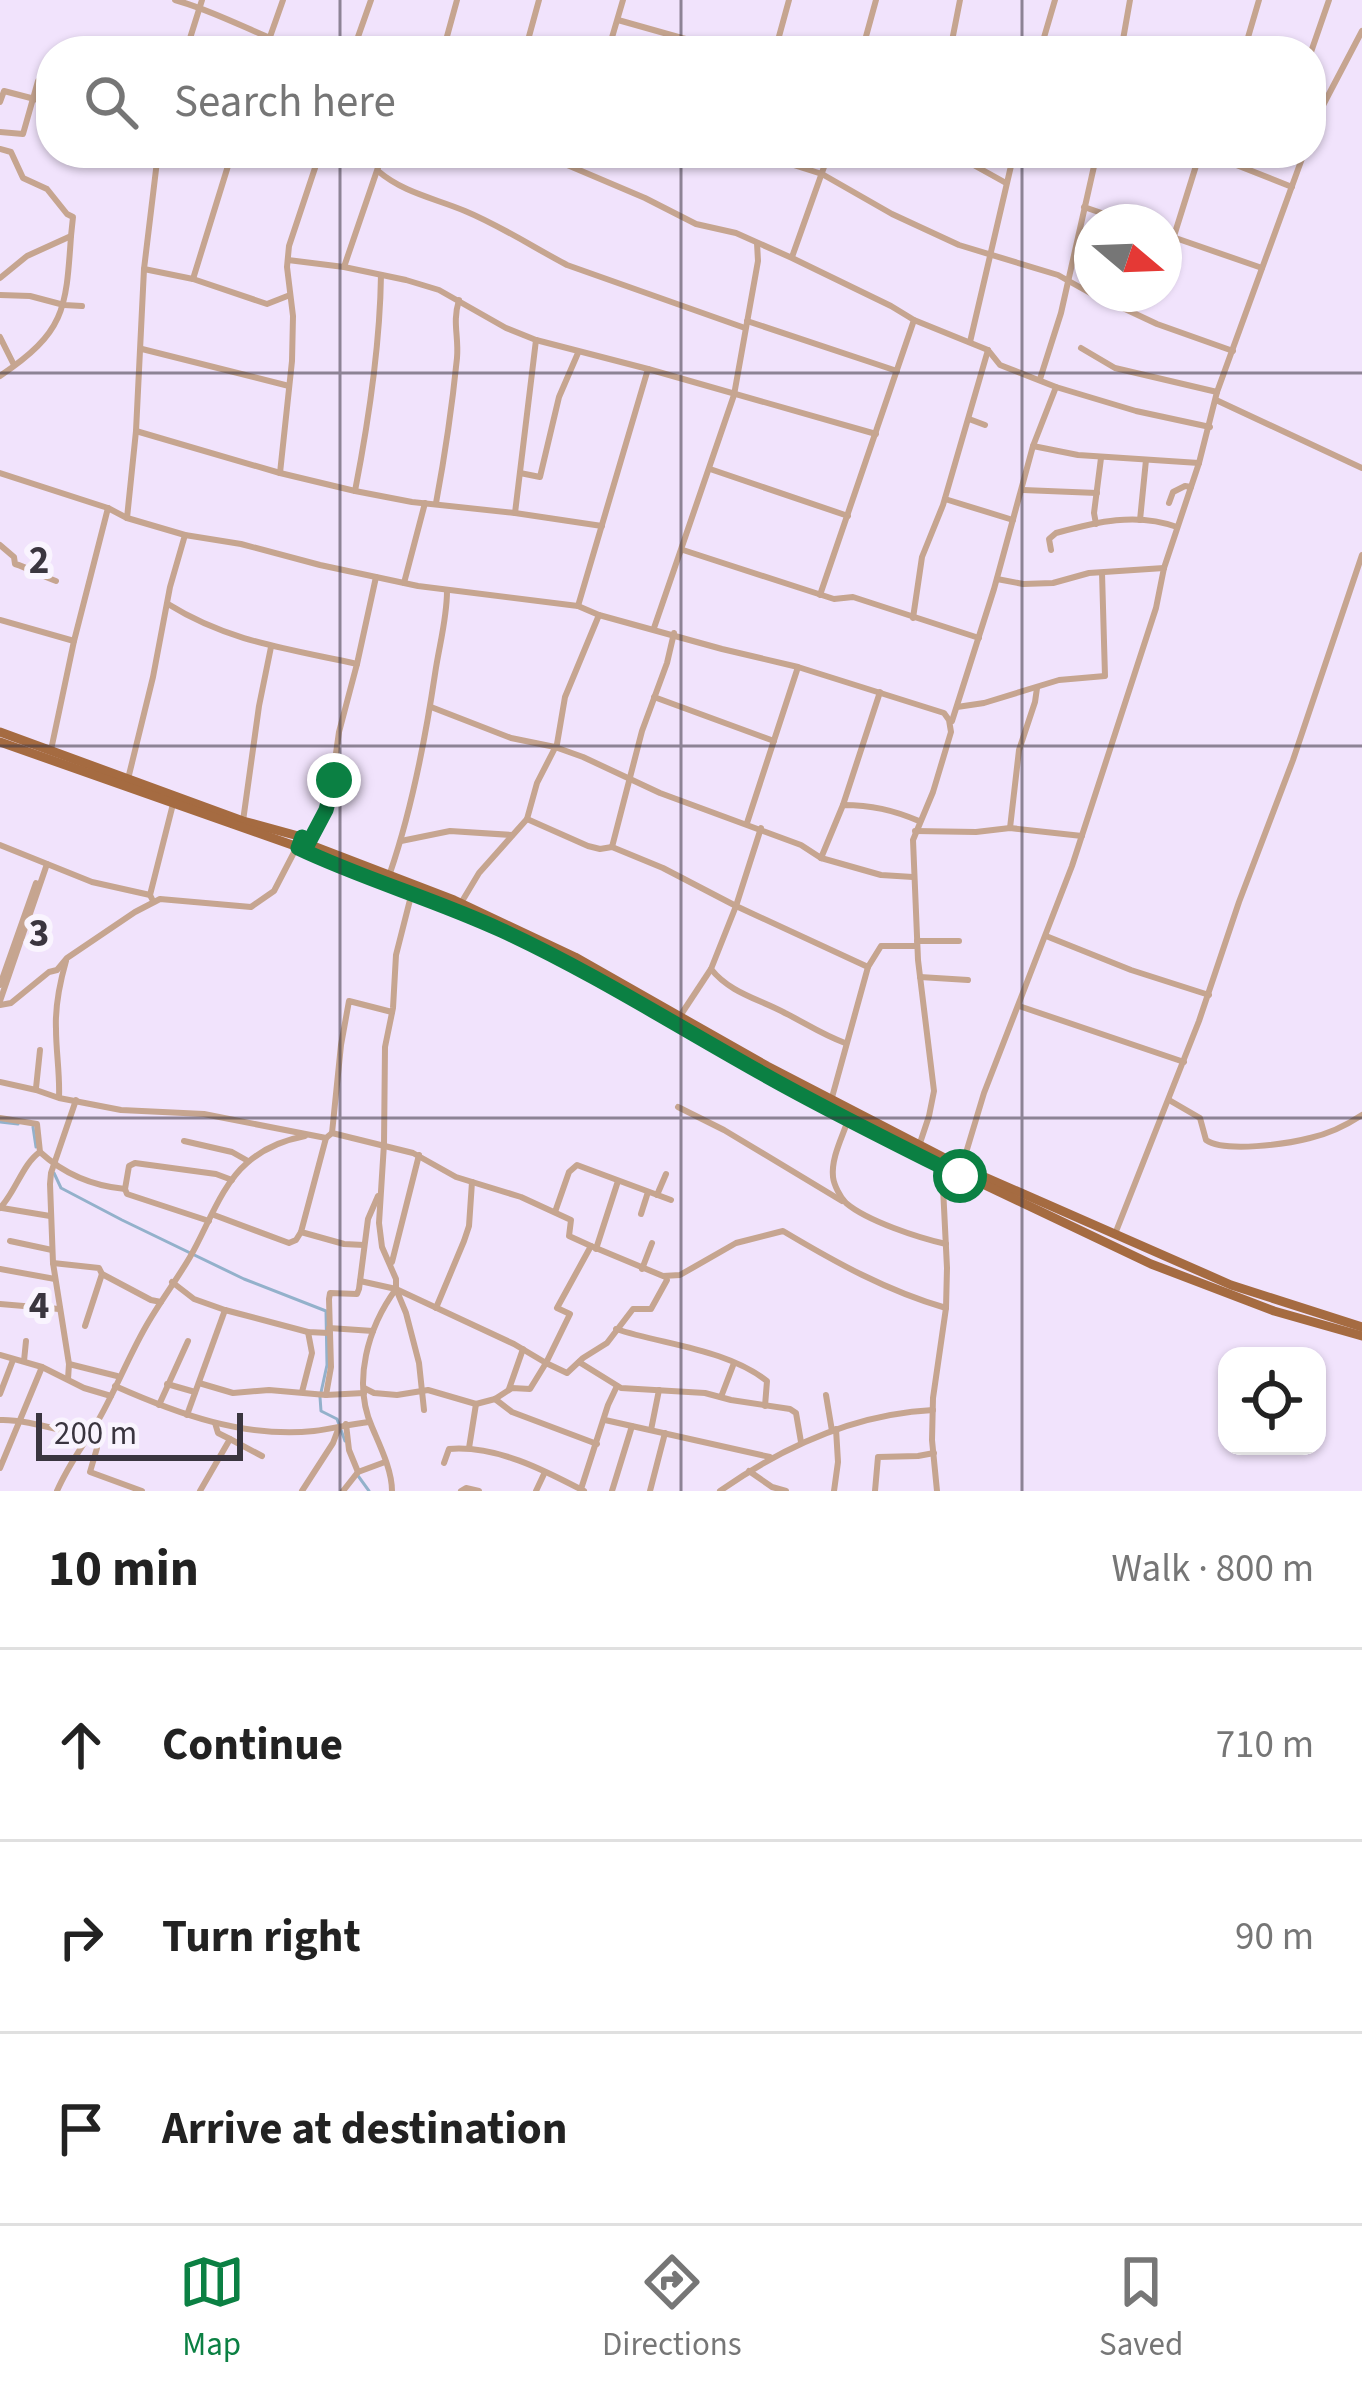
<!DOCTYPE html>
<meta charset="utf-8">
<style>
:root{--surface:#fff;--page:#f2f2f2;--text:#222;--muted:#767676;--line:#e0e0e0;--accent:#0b8043}
body{margin:0;font-family:"Source Sans 3",sans-serif;background:var(--page);color:var(--text)}
.controls{position:absolute;right:36px;bottom:36px;display:grid;overflow:hidden;border-radius:24px;box-shadow:0 3px 9px #0004}
.controls button{width:108px;height:108px;display:grid;place-items:center;padding:0;border:0;border-bottom:3px solid var(--line);background:var(--surface);color:var(--text);font:60px sans-serif}
.compass{position:absolute;left:1074px;top:204px;width:108px;height:108px;border-radius:50%;background:var(--surface);box-shadow:0 3px 9px #0004;rotate:109deg}
.scale{position:absolute;left:36px;bottom:30px;width:207px;box-sizing:border-box;padding-left:12px;border:6px solid #3a353f;border-top:0;font-size:33px;line-height:42px;white-space:nowrap;color:#3a353f;-webkit-text-stroke:9px #f9f4fe;paint-order:stroke}
.stop{position:absolute;width:36px;height:36px;margin:-27px;border:9px solid #0b8043;border-radius:50%;background:#fff}
.stop.end{background:#0b8043;border-color:#fff;box-shadow:0 3px 12px #0008}
.list{margin:0;padding:0;list-style:none}
h2{display:flex;justify-content:space-between;align-items:center;height:156px;margin:0;padding:0 48px;font-size:51px}
h2 small{font-size:39px;font-weight:400;color:var(--muted)}
.list li{display:grid;grid-template-columns:78px 1fr auto;gap:36px;align-items:center;box-sizing:border-box;height:192px;padding:0 48px;border-top:3px solid var(--line)}
.list b{display:block;font-size:45px;white-space:nowrap}
.list em{font-size:39px;font-style:normal;color:var(--muted)}
.icon{flex:none;width:66px;height:66px;fill:none;stroke:currentColor;stroke-width:2;stroke-linecap:round;stroke-linejoin:round}
.map{position:relative;flex:none;width:1362px;height:1491px;overflow:hidden}
.search{position:absolute;background:var(--surface);box-shadow:0 3px 9px #0004;left:36px;right:36px;top:36px;height:132px;display:flex;align-items:center;gap:30px;box-sizing:border-box;padding:0 42px;border-radius:48px;color:var(--muted);font-size:45px}
.sheet{height:732px;background:var(--surface)}
nav{display:flex;justify-content:space-around;align-items:center;box-sizing:border-box;height:168px;border-top:3px solid var(--line);background:var(--surface);font-size:33px;color:var(--muted)}
nav a{display:grid;justify-items:center;gap:6px}
nav .on{color:var(--accent)}
.map>svg:first-child{display:block}
.lines{fill:none;stroke-linecap:round;stroke-linejoin:round}
.stream{stroke:#93b1cb;stroke-width:3}
.street{stroke:#c6a590;stroke-width:6}
.primary{stroke:#a56b41;stroke-width:9}
.route{stroke:#0b8043;stroke-width:15}
.grid{fill:none;stroke:#3a353f;stroke-width:3;stroke-opacity:0.55}
.grid-label{font-size:39px;text-anchor:middle;font-weight:bold;fill:#3a353f;stroke:#f9f4fe;stroke-width:12;stroke-linejoin:round;paint-order:stroke}
</style>
<div class="map">
<svg width="1362" height="1491" viewBox="0 0 1362 1491">
<rect width="100%" height="100%" fill="#f1e3fc"/>
<g class="lines">
<!-- stream -->
<g class="stream">
<path d="M0,1122L18,1124"/>
<path d="M33,1127L36,1147"/>
<path d="M54,1173L61,1188L122,1220L244,1279L326,1311L327,1365L320,1397L321,1411L337,1419L345,1441"/>
<path d="M356,1473L369,1491"/>
</g>
<!-- street -->
<g class="street">
<path d="M175,0C219,12 259,36 303,51"/>
<path d="M618,20L728,51"/>
<path d="M1124,39L1159,51"/>
<path d="M186,51L202,0"/>
<path d="M265,51L283,0"/>
<path d="M353,51L371,0"/>
<path d="M443,51L457,0"/>
<path d="M525,51L539,0"/>
<path d="M608,51L623,0"/>
<path d="M775,51L789,0"/>
<path d="M862,51L876,0"/>
<path d="M950,51L960,0"/>
<path d="M1040,51L1055,0"/>
<path d="M1121,51L1130,0"/>
<path d="M1244,51L1259,0"/>
<path d="M1311,52L1329,0"/>
<path d="M0,102L4,91L50,103"/>
<path d="M0,132L23,134L38,81"/>
<path d="M1311,133L1320,111L1362,31"/>
<path d="M0,149L11,152L23,178L47,189L67,214L73,217L71,236L27,256L0,278"/>
<path d="M539,153L645,198L696,224L736,233L792,258L891,306L914,320L988,350L1000,365L1056,387L1136,411L1210,427"/>
<path d="M756,153L822,174L892,214L959,245L1058,275L1092,294"/>
<path d="M952,153L1006,183"/>
<path d="M1206,153L1292,187"/>
<path d="M378,171C404,193 434,198 465,211C501,226 533,247 567,265L745,328"/>
<path d="M1084,207L1128,222"/>
<path d="M1164,234L1262,268"/>
<path d="M1174,236L1200,153"/>
<path d="M792,257L829,153"/>
<path d="M288,260L344,267L406,280L439,290L506,328L536,340L648,369L876,434"/>
<path d="M344,267L383,153"/>
<path d="M144,269L193,279L232,153"/>
<path d="M193,279L267,304L290,295"/>
<path d="M1093,294L1157,324L1233,351"/>
<path d="M0,295L30,296L64,305L82,306"/>
<path d="M747,321L897,371"/>
<path d="M0,337L14,365"/>
<path d="M970,342L1014,153"/>
<path d="M1081,348L1115,368L1217,392"/>
<path d="M142,349L289,386"/>
<path d="M0,376C65,332 66,310 71,236"/>
<path d="M1040,379L1061,313L1097,153"/>
<path d="M1216,400L1362,468"/>
<path d="M969,419L985,425"/>
<path d="M136,431L280,473L355,491L412,502L515,513L602,526"/>
<path d="M1033,446L1078,455L1199,463"/>
<path d="M710,469L848,516"/>
<path d="M0,473L108,508L127,518L185,535L241,544L320,565L418,586L578,606L599,615L722,649L798,667L944,713L949,720L951,732L933,792L913,840L918,960L934,1091L929,1116L920,1143"/>
<path d="M280,473L292,361L293,316L287,267L289,246L320,153"/>
<path d="M520,473L540,477L559,397L578,353"/>
<path d="M1023,490L1097,493"/>
<path d="M355,491C369,419 380,347 381,275"/>
<path d="M945,499L1013,520"/>
<path d="M436,503C445,455 452,407 457,358C459,336 452,323 459,300"/>
<path d="M1169,503L1173,492L1185,486L1191,487"/>
<path d="M515,513L536,340"/>
<path d="M127,518L136,431L144,269L158,153"/>
<path d="M1140,520L1146,460"/>
<path d="M1096,524L1094,513L1101,458"/>
<path d="M0,545L14,557L15,564C29,568 41,576 56,581"/>
<path d="M683,550L834,599L853,597L979,638"/>
<path d="M1051,550L1049,539L1056,533C1096,522 1136,512 1177,527"/>
<path d="M997,579L1023,584L1053,583L1089,573L1164,568"/>
<path d="M404,583L425,503"/>
<path d="M820,595L914,320"/>
<path d="M168,604C229,642 289,649 357,664"/>
<path d="M578,606L648,369"/>
<path d="M913,618L922,557L943,505L988,350"/>
<path d="M0,620L74,641"/>
<path d="M654,628L734,395L758,261L757,243"/>
<path d="M654,697L774,741"/>
<path d="M431,707L511,738L555,747L583,757L660,793L801,845L821,858L843,805C871,805 893,810 919,821"/>
<path d="M957,707L984,703L1059,680L1105,676L1102,573"/>
<path d="M952,721L994,589L1033,446L1056,387"/>
<path d="M51,750L74,641L108,508"/>
<path d="M128,779L153,677L170,587L185,535"/>
<path d="M843,805L880,692"/>
<path d="M527,819L588,846L600,849L612,847L663,868L736,906L868,967"/>
<path d="M243,821L259,706L271,647"/>
<path d="M747,823L798,667"/>
<path d="M761,828L736,906L711,969C730,993 759,999 785,1013C805,1023 823,1035 845,1043"/>
<path d="M1010,828L1019,750L1035,702L1037,688"/>
<path d="M915,831L976,832L1010,828L1082,836"/>
<path d="M401,841L450,831L512,835"/>
<path d="M308,844L330,796L339,732L357,664L376,577"/>
<path d="M0,845L92,882L150,895"/>
<path d="M612,847L642,731L667,663L674,633"/>
<path d="M821,858L881,875L913,877"/>
<path d="M390,873C412,809 425,741 435,674C439,646 447,619 447,591"/>
<path d="M412,892L396,955L393,1008L385,1047L384,1144L379,1223L382,1247L396,1279V1289L406,1313L419,1363L424,1410"/>
<path d="M152,899L150,895L173,804"/>
<path d="M461,903L479,873L527,819L537,783L557,744L565,697L599,615"/>
<path d="M1046,936L1131,970L1209,995"/>
<path d="M917,941H959"/>
<path d="M920,977L968,980"/>
<path d="M0,985L36,883"/>
<path d="M0,1001L47,864"/>
<path d="M0,1005L11,1003L49,972L57,970L67,958L135,912L160,899L251,907L274,891L302,837"/>
<path d="M1019,1006L1184,1062"/>
<path d="M680,1016L711,969"/>
<path d="M0,1082L36,1090L59,1098L121,1110L204,1114L326,1138L332,1133L413,1153L456,1177L521,1197L571,1220L569,1236L591,1246L557,1308L570,1314L546,1363L514,1344L396,1289L360,1281"/>
<path d="M36,1088L40,1050"/>
<path d="M59,1097C60,1074 56,1052 56,1029C55,1007 60,982 66,961"/>
<path d="M1169,1100L1200,1118L1206,1140C1225,1153 1287,1144 1310,1138C1328,1134 1347,1125 1362,1115"/>
<path d="M831,1101L868,967L881,946H917"/>
<path d="M678,1107L724,1130L842,1201"/>
<path d="M0,1118L37,1124L40,1152C64,1174 93,1186 125,1189"/>
<path d="M848,1120C842,1138 831,1158 833,1177C834,1185 840,1197 846,1203C867,1221 919,1238 946,1244"/>
<path d="M332,1133L341,1045L349,1001L392,1012"/>
<path d="M326,1138L301,1232L344,1244L364,1245"/>
<path d="M184,1141L232,1152L248,1161"/>
<path d="M962,1166L984,1093L1072,866L1156,608L1164,568L1199,463L1217,392L1304,153"/>
<path d="M657,1195L666,1174"/>
<path d="M0,1208C15,1193 23,1163 40,1152"/>
<path d="M2,1208L50,1216"/>
<path d="M555,1212L569,1172L577,1165L671,1200"/>
<path d="M641,1214L648,1192"/>
<path d="M214,1215L289,1243L296,1240L301,1232"/>
<path d="M209,1221L127,1194L125,1189L129,1166L135,1163L216,1174L232,1180"/>
<path d="M1115,1234L1199,1021L1239,902L1293,760L1362,555"/>
<path d="M10,1241L52,1250"/>
<path d="M591,1246L663,1276L680,1275L736,1243L783,1231C835,1262 887,1291 946,1308"/>
<path d="M596,1249L618,1181"/>
<path d="M392,1262L419,1155"/>
<path d="M53,1263L99,1268L102,1274L151,1300L161,1302"/>
<path d="M0,1269L55,1279"/>
<path d="M642,1269L652,1243"/>
<path d="M172,1282L194,1299L225,1310L308,1332L329,1333"/>
<path d="M0,1304L59,1309"/>
<path d="M436,1308L464,1241L469,1226L472,1182"/>
<path d="M85,1326L102,1274"/>
<path d="M329,1328L373,1331"/>
<path d="M616,1329C665,1345 726,1349 767,1381L765,1406"/>
<path d="M0,1355L42,1367L84,1388L111,1396"/>
<path d="M24,1361L26,1341"/>
<path d="M579,1362L621,1388L705,1393L731,1400L790,1409L796,1413L801,1442"/>
<path d="M69,1364L117,1376"/>
<path d="M68,1379L69,1364L53,1263L50,1184L51,1173L76,1100"/>
<path d="M199,1383L233,1393L269,1390L326,1395L364,1393"/>
<path d="M167,1384L195,1392"/>
<path d="M115,1386C178,1414 243,1438 314,1431C332,1429 350,1424 369,1422"/>
<path d="M364,1388L374,1393L397,1395L428,1390L476,1404L495,1399L512,1388L530,1389L546,1363L567,1373L583,1358L607,1343L633,1309H651L667,1280L666,1278"/>
<path d="M509,1389L523,1349"/>
<path d="M302,1392L312,1353L308,1332"/>
<path d="M0,1394L13,1360"/>
<path d="M326,1395L331,1367L329,1299L330,1293L357,1294L359,1289L368,1219L378,1196"/>
<path d="M826,1395L832,1431"/>
<path d="M721,1397L734,1363"/>
<path d="M495,1399L512,1412L597,1444"/>
<path d="M159,1405L188,1341"/>
<path d="M187,1415L225,1310"/>
<path d="M0,1420C25,1419 61,1431 88,1436"/>
<path d="M605,1420L770,1457"/>
<path d="M97,1424V1448L90,1472L142,1491"/>
<path d="M346,1424L349,1450L358,1472"/>
<path d="M651,1430L659,1390"/>
<path d="M230,1439L262,1456"/>
<path d="M469,1448L476,1404"/>
<path d="M444,1463L449,1449C496,1445 544,1470 584,1491"/>
<path d="M0,1468L42,1367"/>
<path d="M749,1471L772,1487L786,1491"/>
<path d="M358,1472L385,1462"/>
<path d="M581,1489L608,1405L617,1386"/>
<path d="M57,1491C68,1465 85,1443 99,1419C116,1389 128,1358 145,1328C159,1303 176,1281 190,1257C207,1228 221,1185 247,1163C264,1148 284,1140 305,1136"/>
<path d="M200,1491L230,1439L218,1433L215,1423"/>
<path d="M302,1491L333,1443L339,1427"/>
<path d="M343,1491L358,1472"/>
<path d="M392,1491C392,1470 380,1446 372,1427C352,1382 368,1327 396,1289"/>
<path d="M461,1491L466,1488L479,1491"/>
<path d="M536,1491L544,1474"/>
<path d="M612,1491L632,1426"/>
<path d="M650,1491L665,1433"/>
<path d="M720,1491C784,1446 854,1414 933,1410"/>
<path d="M834,1491L838,1462L836,1429"/>
<path d="M875,1491L878,1457L918,1456L934,1453"/>
<path d="M937,1491L932,1440L933,1398L946,1308L947,1268L942,1167"/>
</g>
<!-- primary -->
<g class="primary">
<path d="M0,732L243,821L302,837L308,844L454,900L575,957L767,1066L962,1167L1231,1285L1362,1327"/>
<path d="M0,742L298,847L328,862L412,892L501,930L621,992L848,1120L1151,1264L1274,1311L1362,1336"/>
</g>
</g>
<g class="lines">
<!-- route -->
<path class="route" d="M334,780L326,810L308,844L302,837L298,848C363,879 434,899 501,930C592,972 677,1026 765,1075C829,1111 894,1143 960,1176"/>
</g>
<!-- grid -->
<path class="grid" d="M340,0V51M681,0V51M1022,0V51M340,153V1491M681,153V1491M1022,153V1491M0,373H1362M0,746H1362M0,1118H1362"/>
<g class="grid-label">
<text x="39" y="573">2</text>
<text x="39" y="946">3</text>
<text x="39" y="1318">4</text>
</g>
</svg>
<div class="controls">
<button><svg class="icon" aria-label="locate" viewBox="0 0 24 24"><circle cx="12" cy="12" r="6"/><path d="M12 2v4M12 18v4M2 12h4M18 12h4"/></svg></button>
</div>
<svg class="compass" viewBox="-18 -18 36 36"><path d="M0-13l5 13h-10z" fill="#e53935"/><path d="M0 13l5-13h-10z" fill="#767676"/></svg>
<div class="scale">200 m</div>
<div class="stop" style="left:960px;top:1176px"></div>
<div class="stop end" style="left:334px;top:780px"></div>
<div class="search"><svg class="icon" aria-label="search" viewBox="0 0 24 24"><circle cx="10" cy="10" r="6"/><path d="M15 15l6 6"/></svg>Search here</div>
</div>
<section class="sheet">
<h2>10 min<small>Walk · 800 m</small></h2>
<ul class="list">
<li><svg class="icon" aria-label="ahead" viewBox="0 0 24 24"><path d="M12 20V5M6 11l6-6 6 6"/></svg><div><b>Continue</b></div><em>710 m</em></li>
<li><svg class="icon" aria-label="right" viewBox="0 0 24 24"><path d="M7 20v-9h11M14 6l5 5-5 5"/></svg><div><b>Turn right</b></div><em>90 m</em></li>
<li><svg class="icon" aria-label="arrive" viewBox="0 0 24 24"><path d="M6 21V4h12l-3 4 3 4H6"/></svg><div><b>Arrive at destination</b></div></li>
</ul>
</section>
<nav>
<a class="on"><svg class="icon" aria-label="map" viewBox="0 0 24 24"><path d="M3 6l6-2 6 2 6-2v14l-6 2-6-2-6 2zM9 4v14M15 6v14"/></svg>Map</a>
<a><svg class="icon" aria-label="directions" viewBox="0 0 24 24"><path d="M12 3l9 9-9 9-9-9zM9 14v-3h6M13 9l2 2-2 2"/></svg>Directions</a>
<a><svg class="icon" aria-label="saved" viewBox="0 0 24 24"><path d="M7 4h10v16l-5-4-5 4z"/></svg>Saved</a>
</nav>
